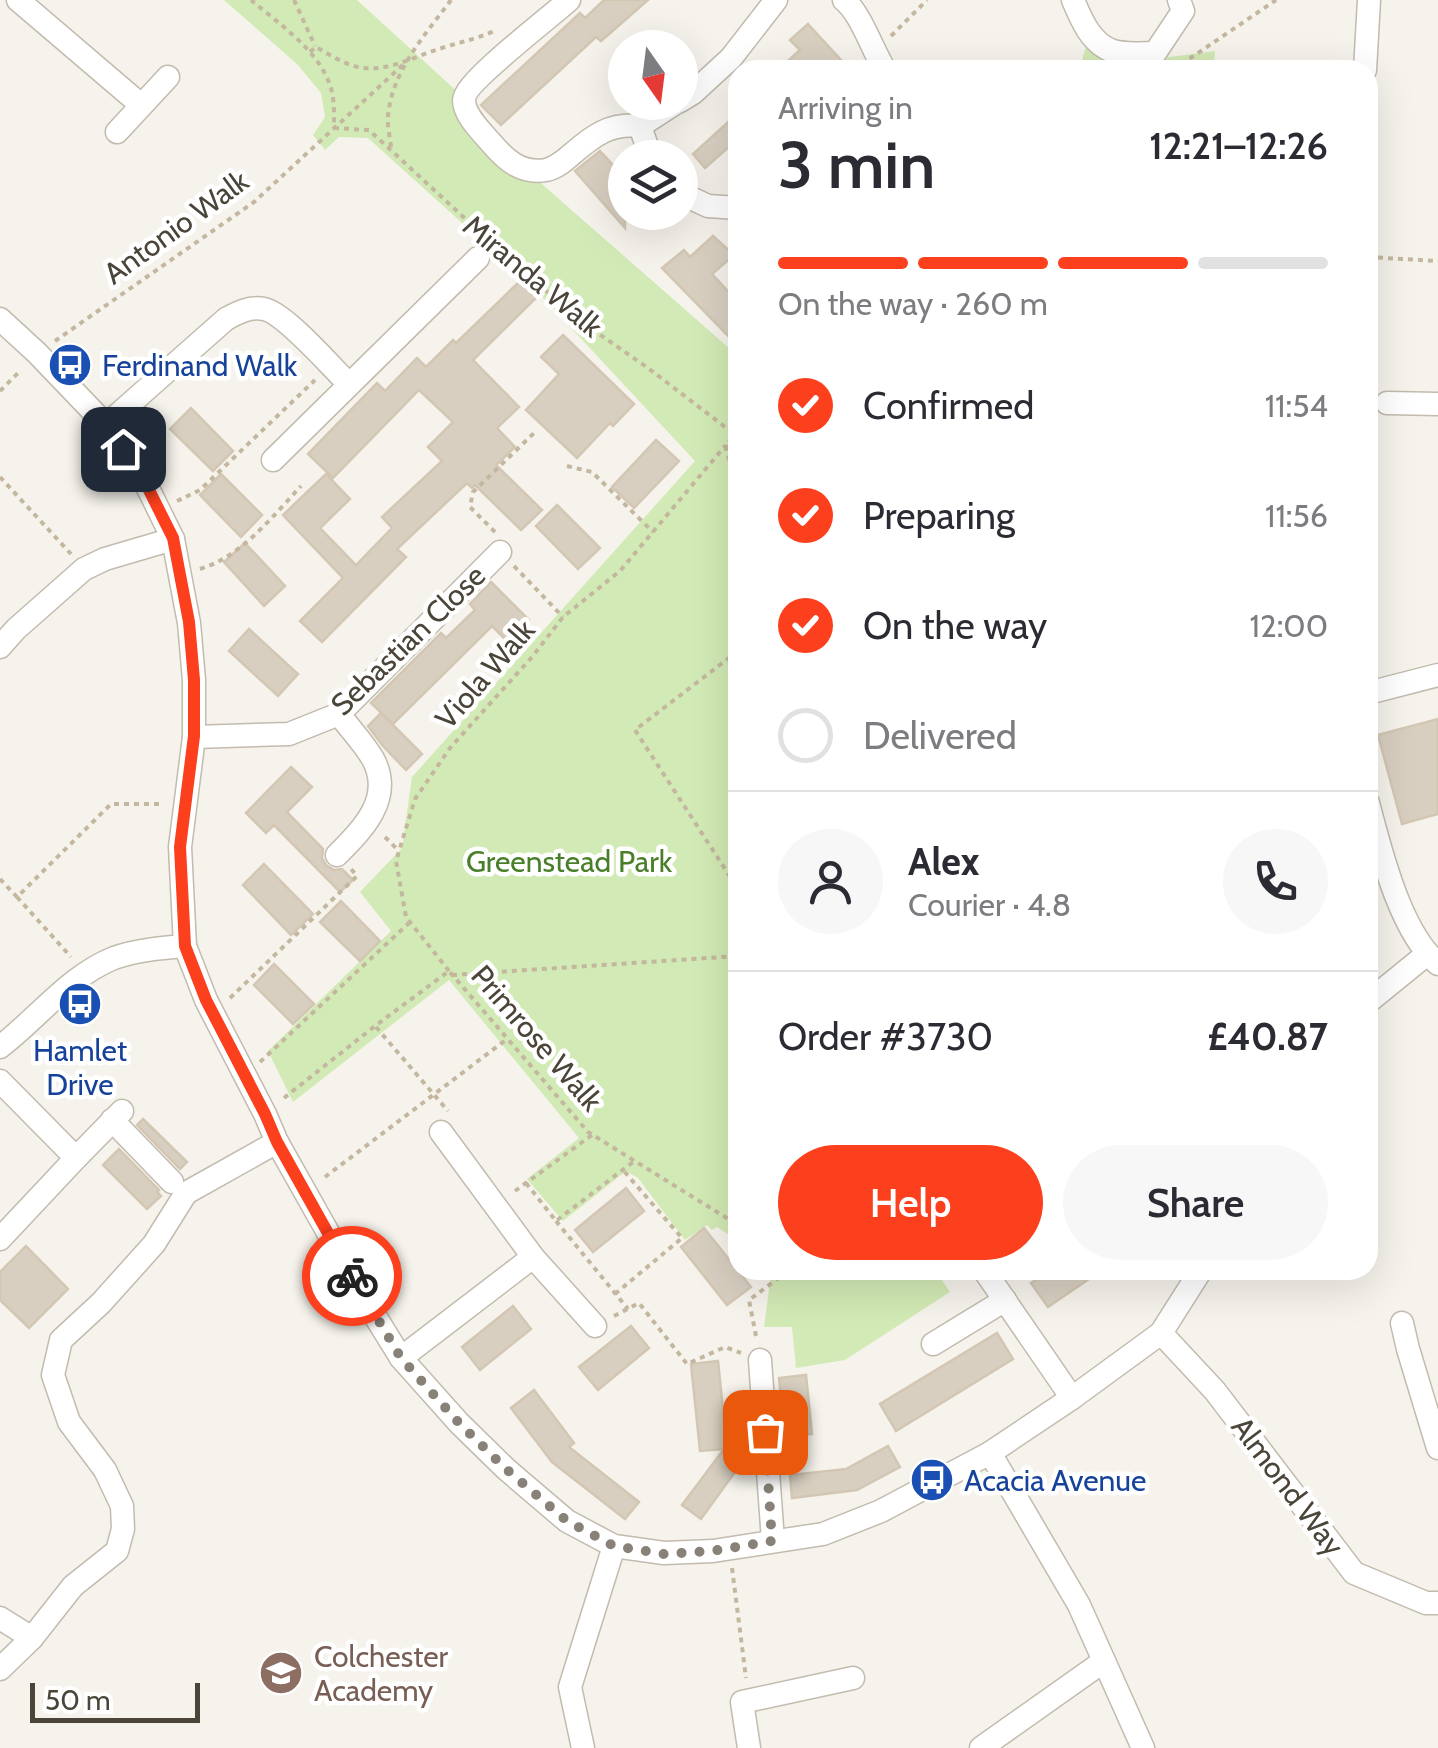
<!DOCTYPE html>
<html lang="en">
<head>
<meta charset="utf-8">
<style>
	:root { --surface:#fff; --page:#f7f7f7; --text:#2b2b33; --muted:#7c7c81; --line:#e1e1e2; --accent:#fc3f1d }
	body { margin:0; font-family:Cabin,sans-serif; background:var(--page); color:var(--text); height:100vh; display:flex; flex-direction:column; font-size:38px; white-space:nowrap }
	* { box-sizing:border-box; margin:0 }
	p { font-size:32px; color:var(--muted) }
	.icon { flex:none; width:55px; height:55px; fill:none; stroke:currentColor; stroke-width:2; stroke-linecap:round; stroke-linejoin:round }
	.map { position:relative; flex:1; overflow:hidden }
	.panel { position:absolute; left:728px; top:60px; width:650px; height:1220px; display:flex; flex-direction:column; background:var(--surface); border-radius:30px; box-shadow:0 10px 40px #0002 }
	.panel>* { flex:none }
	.needle { width:65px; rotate:166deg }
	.tools { position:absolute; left:608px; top:30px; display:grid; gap:20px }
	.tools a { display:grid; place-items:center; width:90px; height:90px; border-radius:50%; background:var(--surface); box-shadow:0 10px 40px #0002; font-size:50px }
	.scale { position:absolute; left:30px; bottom:25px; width:170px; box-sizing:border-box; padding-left:10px; border:5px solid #4b4439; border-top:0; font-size:28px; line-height:35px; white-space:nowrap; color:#4b4439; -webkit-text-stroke:8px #fff; paint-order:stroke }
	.pin { position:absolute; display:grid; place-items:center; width:85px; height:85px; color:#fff; margin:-42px; border-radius:20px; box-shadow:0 5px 15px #0006 }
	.courier { position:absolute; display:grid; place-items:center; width:100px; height:100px; margin:-50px; border:8px solid #fc3f1d; border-radius:50%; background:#fff; color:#222; box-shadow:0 2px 12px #0007 }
	.headline em { font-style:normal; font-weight:600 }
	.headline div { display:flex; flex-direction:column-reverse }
	.headline { display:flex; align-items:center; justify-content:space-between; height:170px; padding:0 50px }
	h1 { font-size:65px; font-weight:600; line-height:75px }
	.bar { display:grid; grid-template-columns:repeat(4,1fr); gap:15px 10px; align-content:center; height:120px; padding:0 50px }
	.bar i { height:12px; border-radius:8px; background:var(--line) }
	.bar .selected { background:var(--accent) }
	.bar p { grid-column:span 4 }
	.line { display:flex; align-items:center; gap:25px; padding:0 50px; border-top:2px solid var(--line) }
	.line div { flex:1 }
	.round { display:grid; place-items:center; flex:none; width:105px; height:105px; border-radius:52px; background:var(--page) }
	ol { padding:0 50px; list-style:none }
	li { display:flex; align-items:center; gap:30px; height:110px }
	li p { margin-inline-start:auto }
	li .icon { padding:10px; border-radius:50%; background:var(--accent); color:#fff; stroke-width:4 }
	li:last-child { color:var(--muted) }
	li i { width:55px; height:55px; border:5px solid var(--line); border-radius:50% }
	.cta { display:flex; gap:20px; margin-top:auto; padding:20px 50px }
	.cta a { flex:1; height:115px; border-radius:60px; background:var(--accent); color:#fff; font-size:40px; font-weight:600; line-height:115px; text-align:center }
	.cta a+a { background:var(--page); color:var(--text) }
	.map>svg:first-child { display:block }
	.green { fill:#d2eab5 }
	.building { fill:#d8cfc1; stroke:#d3c7b4; stroke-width:2.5 }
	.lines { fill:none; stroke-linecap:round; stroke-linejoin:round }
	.minor-casing { stroke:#c2bbae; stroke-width:25 }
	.path { stroke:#c4b79f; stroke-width:4; stroke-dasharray:5 5; stroke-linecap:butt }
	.minor { stroke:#fff; stroke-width:22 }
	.done { stroke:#878178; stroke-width:10; stroke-dasharray:0 18 }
	.route { stroke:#fc3f1d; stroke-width:12 }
	.labels { text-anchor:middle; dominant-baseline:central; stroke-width:9; stroke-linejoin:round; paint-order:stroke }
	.street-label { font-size:30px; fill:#4b4439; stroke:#fff }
	.transit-label { font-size:30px; fill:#164399; stroke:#fff; text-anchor:start }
	.park-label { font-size:30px; fill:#4a7f2a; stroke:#fff }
	.education-label { font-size:30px; fill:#785e54; stroke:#fff; text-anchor:start }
</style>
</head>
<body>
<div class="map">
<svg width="1438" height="1748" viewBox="0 0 1438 1748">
	<rect width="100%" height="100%" fill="#f6f3ec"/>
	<g class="green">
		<path d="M224,0H357L462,96L527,171L737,355V1240L717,1227L712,1230L707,1225L685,1240L638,1178L626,1171L563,1221L527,1179L579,1138L449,980L293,1102L268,1051L391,931L360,892L402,848L412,777L695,461L533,287L368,138L339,137L325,150L313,135L325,117L321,93L298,65Z"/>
		<path d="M1089,35L1162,58L1215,51L1214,70H1075L1082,61Z"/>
		<path d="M768,1270H935L950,1292L845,1360L796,1368L792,1327H764L771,1274Z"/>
	</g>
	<g class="building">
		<path d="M604,0H648L601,41L596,37L501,125L481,105L580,13L585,18Z"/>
		<path d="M808,24L841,60L831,70H778L800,50L790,40Z"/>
		<path d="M738,113V139L705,168L693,154Z"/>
		<path d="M600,151L625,178V228L575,171Z"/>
		<path d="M713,236L734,255L712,274L738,302V346L662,268L684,250L690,257Z"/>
		<path d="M521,280L538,296L473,360L519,407L497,428L515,447L496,465L542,510L521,530L475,485L472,488L467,483L397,549L406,557L322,642L300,621L343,578L283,515L326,474L350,499L320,528L356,565L392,528L382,517L442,461L428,447L453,422L419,390L333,478L308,454L377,383L385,391L417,358L426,367L453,340L456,343Z"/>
		<path d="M563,335L634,404L613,426L610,423L577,458L526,410L559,374L541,357Z"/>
		<path d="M191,408L233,451L213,471L170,429Z"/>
		<path d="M656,440L679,461L634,508L612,487Z"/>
		<path d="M221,474L262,515L241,537L200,495Z"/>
		<path d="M557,505L600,548L578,569L536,526Z"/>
		<path d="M245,543L285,586L264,606L224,562Z"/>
		<path d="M491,582L529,620L507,641L492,626L393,724L371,703L441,633L446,638L475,610L470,604Z"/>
		<path d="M249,629L298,674L278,696L229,651Z"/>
		<path d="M381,713L422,754L406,770L383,746L368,726Z"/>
		<path d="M1438,719V814L1402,824L1378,735Z"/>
		<path d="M291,767L312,787L287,812L323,849L322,858L326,865L334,870L342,869L353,880L340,892L274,825L266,833L246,813Z"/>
		<path d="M264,864L313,914L291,935L243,885Z"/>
		<path d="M341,901L380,941L360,961L320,922Z"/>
		<path d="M274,964L314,1004L293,1024L254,985Z"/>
		<path d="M143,1119L187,1162L180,1169L137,1125Z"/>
		<path d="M119,1149L159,1190L157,1192L161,1196L147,1209L103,1165Z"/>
		<path d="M626,1188L644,1211L593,1252L575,1230Z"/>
		<path d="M704,1228L751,1287L727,1305L681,1247Z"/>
		<path d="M26,1246L68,1289L29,1328L0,1300V1272Z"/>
		<path d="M1050,1270H1102L1048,1307L1031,1283Z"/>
		<path d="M513,1306L531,1329L480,1370L462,1347Z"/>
		<path d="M631,1326L649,1348L598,1390L579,1367Z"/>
		<path d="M997,1333L1013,1359L896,1431L880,1404Z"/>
		<path d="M718,1361L729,1467L735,1472L701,1519L682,1505L724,1449L700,1451L691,1364Z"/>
		<path d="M806,1375L812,1434L785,1437L779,1378Z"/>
		<path d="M534,1390L574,1443L569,1447L639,1502L625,1519L552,1462L511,1408Z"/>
		<path d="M888,1446L900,1467L857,1490L792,1498L790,1475L846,1469Z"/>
	</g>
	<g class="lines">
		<g class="minor-casing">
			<g id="minor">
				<path d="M18,0L141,105"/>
				<path d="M569,0C552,16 464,82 464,100C464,116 483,133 493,145C507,161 522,174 546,170C556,168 564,161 572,154C594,135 610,123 640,126"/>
				<path d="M844,0C862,15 872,50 885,70"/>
				<path d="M1073,0C1081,19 1091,44 1113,51C1125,55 1142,53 1155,53L1183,11L1179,0"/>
				<path d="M1365,70L1369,0"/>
				<path d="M680,101L693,93L731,58L776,0"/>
				<path d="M640,126L677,102"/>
				<path d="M640,126L651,158"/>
				<path d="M117,132L168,77"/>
				<path d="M680,193L708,206L738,208"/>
				<path d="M0,319L37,353L106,425L141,474L173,539L189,623L194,680V737L180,847L185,946L206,1000L265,1114L277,1142L375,1316L401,1358L459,1423L506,1469L567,1521L614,1546L664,1553L713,1551L823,1534L881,1511L990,1453L1072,1398L1161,1333L1201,1270"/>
				<path d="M1387,403L1438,404"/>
				<path d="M106,425L226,319C237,313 250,306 264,309C285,313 331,367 349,384"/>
				<path d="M273,460L478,258"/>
				<path d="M0,647L16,629L84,569L105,559L173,539"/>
				<path d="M1368,693L1438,675"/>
				<path d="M194,737L289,734L339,714L500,552"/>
				<path d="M1368,803C1381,852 1400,931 1438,964"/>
				<path d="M337,855C363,829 394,798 373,759C364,743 350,729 339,714"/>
				<path d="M1368,1002L1427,954"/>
				<path d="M0,1047C38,1018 69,976 114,958C136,950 161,948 185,946"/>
				<path d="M0,1081L76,1158L0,1239"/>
				<path d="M112,1120L172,1182"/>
				<path d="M441,1132L533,1257L595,1326"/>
				<path d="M76,1158L122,1111"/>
				<path d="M984,1270L1072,1398"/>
				<path d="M1402,1323L1408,1349L1438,1448"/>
				<path d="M1161,1333L1215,1391L1354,1573L1426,1603H1438"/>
				<path d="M933,1344L1005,1300"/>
				<path d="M401,1358L533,1257"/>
				<path d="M760,1360L773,1541"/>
				<path d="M990,1453L1079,1605L1143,1748"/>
				<path d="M0,1618L32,1638"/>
				<path d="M0,1669L32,1638L73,1586L117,1551L123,1529L122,1506L105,1470L69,1422L53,1375L61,1340L101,1303L154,1244L186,1193L277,1142"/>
				<path d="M583,1748L570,1687L614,1546"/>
				<path d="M749,1748L742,1702L853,1678"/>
				<path d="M981,1748L1104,1661"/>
			</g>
		</g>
		<g class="path">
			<path d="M251,0C278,23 314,47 328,80C335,95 334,112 334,128"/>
			<path d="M294,0L315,46"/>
			<path d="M891,36L927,0"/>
			<path d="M310,52L316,47C327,53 339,61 351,65C382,76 412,57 442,48C460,42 477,39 494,31"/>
			<path d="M1173,70L1276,0"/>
			<path d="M334,128L369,130L483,235"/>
			<path d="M391,147C390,137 387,126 388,116C392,71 425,35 451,0"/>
			<path d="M501,251L579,320L648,368L733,433"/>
			<path d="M1368,257L1438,261"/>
			<path d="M55,341L254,202L406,62"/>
			<path d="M0,391L21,370"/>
			<path d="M738,430L725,446L738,451"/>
			<path d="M725,446L738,487"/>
			<path d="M567,466L592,472L653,532"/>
			<path d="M0,477L71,554"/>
			<path d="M177,501L200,490L315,380"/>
			<path d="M495,532L470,507L473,492L534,433"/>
			<path d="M514,566L563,617"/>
			<path d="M200,569C241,557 273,516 301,486"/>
			<path d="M738,651L635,730L738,889"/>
			<path d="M385,837L399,851"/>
			<path d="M0,879L17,897L111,804H161"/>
			<path d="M17,897L71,957"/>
			<path d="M449,971L406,917L396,861L415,799L450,748L532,657L563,617L620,571L725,446"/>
			<path d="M452,975L738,956"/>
			<path d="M230,998L357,876L351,869"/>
			<path d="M376,1027L448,1111"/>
			<path d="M260,1062L410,922"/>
			<path d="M284,1098L375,1026L449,971L588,1132L738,1225"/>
			<path d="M325,1177L507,1039"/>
			<path d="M526,1183L556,1221L633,1162"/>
			<path d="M515,1191L592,1135"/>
			<path d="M556,1221L628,1309"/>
			<path d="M615,1294L682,1238L623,1170"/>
			<path d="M614,1316L639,1303L687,1364L725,1347L741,1353"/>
			<path d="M756,1336L749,1300L784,1274L782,1270"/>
			<path d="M732,1568L746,1678"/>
		</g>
		<use href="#minor" class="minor"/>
	</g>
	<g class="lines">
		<path class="done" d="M352,1276L401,1358L459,1423L506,1469L567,1521L614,1546L664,1554L712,1551L772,1541L765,1432"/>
		<path class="route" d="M123,449L141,474L173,538L189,622L194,680V736L180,847L185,946L206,1000L265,1114L277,1142L352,1276"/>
	</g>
	<defs>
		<g id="bus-disc" transform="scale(2.25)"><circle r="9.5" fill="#1a4fb4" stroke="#fff"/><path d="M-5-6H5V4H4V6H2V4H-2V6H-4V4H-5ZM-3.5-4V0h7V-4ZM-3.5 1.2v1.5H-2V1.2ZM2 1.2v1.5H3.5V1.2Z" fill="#fff"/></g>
		<g id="school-disc" transform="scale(2.25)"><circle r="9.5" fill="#8d6e63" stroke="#fff"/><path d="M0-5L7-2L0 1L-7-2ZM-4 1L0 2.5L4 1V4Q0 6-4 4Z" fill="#fff"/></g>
	</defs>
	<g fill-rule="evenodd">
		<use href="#bus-disc" x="70" y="365"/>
		<use href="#bus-disc" x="80" y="1004"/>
		<use href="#bus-disc" x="932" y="1480"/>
		<use href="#school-disc" x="281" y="1673"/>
	</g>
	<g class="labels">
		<g class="street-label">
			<text transform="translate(176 227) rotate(-36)">Antonio Walk</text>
			<text transform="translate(533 276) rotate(40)">Miranda Walk</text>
			<text transform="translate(408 640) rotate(-44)">Sebastian Close</text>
			<text transform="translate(485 674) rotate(-49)">Viola Walk</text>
			<text transform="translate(537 1038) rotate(49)">Primrose Walk</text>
			<text transform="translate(1288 1486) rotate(53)">Almond Way</text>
		</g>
		<g class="transit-label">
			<text x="102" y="365">Ferdinand Walk</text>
			<text x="80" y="1050" text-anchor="middle">Hamlet<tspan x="80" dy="34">Drive</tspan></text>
			<text x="964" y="1480">Acacia Avenue</text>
		</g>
		<g class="park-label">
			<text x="569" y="861">Greenstead Park</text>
		</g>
		<g class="education-label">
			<text x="314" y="1656">Colchester<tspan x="314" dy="34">Academy</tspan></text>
		</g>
	</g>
</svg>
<div class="tools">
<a><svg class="needle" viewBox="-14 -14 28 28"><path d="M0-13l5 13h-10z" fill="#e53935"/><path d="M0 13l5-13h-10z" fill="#7c7c81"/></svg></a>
<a><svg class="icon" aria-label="layers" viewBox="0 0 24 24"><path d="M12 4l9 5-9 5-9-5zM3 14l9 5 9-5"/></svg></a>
</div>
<div class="scale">50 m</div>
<div class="pin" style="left:765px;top:1432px;background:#ea580c"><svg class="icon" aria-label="bag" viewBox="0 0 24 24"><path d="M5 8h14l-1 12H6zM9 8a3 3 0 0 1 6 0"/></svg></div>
<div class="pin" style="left:123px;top:449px;background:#1f2937"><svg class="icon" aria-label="home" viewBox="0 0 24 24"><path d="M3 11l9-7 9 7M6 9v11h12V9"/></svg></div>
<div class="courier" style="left:352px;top:1276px"><svg class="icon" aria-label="bike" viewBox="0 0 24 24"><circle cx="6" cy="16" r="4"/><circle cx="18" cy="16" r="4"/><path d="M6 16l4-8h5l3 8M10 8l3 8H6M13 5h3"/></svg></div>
<section class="panel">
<div class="headline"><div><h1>3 min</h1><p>Arriving in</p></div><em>12:21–12:26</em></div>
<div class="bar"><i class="selected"></i><i class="selected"></i><i class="selected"></i><i></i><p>On the way · 260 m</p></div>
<ol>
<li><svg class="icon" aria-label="check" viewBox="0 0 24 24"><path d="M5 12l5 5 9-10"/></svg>Confirmed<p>11:54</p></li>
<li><svg class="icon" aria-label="check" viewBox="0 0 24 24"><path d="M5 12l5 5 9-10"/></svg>Preparing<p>11:56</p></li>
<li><svg class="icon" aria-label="check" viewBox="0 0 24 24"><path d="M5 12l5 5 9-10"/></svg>On the way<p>12:00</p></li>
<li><i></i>Delivered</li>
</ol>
<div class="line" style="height:180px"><a class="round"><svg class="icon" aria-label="person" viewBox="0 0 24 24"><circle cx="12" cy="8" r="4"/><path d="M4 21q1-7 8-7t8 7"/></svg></a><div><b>Alex</b><p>Courier · 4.8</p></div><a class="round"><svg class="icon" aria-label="phone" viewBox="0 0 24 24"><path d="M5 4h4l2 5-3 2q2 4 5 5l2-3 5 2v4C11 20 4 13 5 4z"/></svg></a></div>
<div class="line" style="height:130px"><div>Order #3730</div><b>£40.87</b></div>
<div class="cta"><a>Help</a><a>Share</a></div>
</section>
</div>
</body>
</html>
